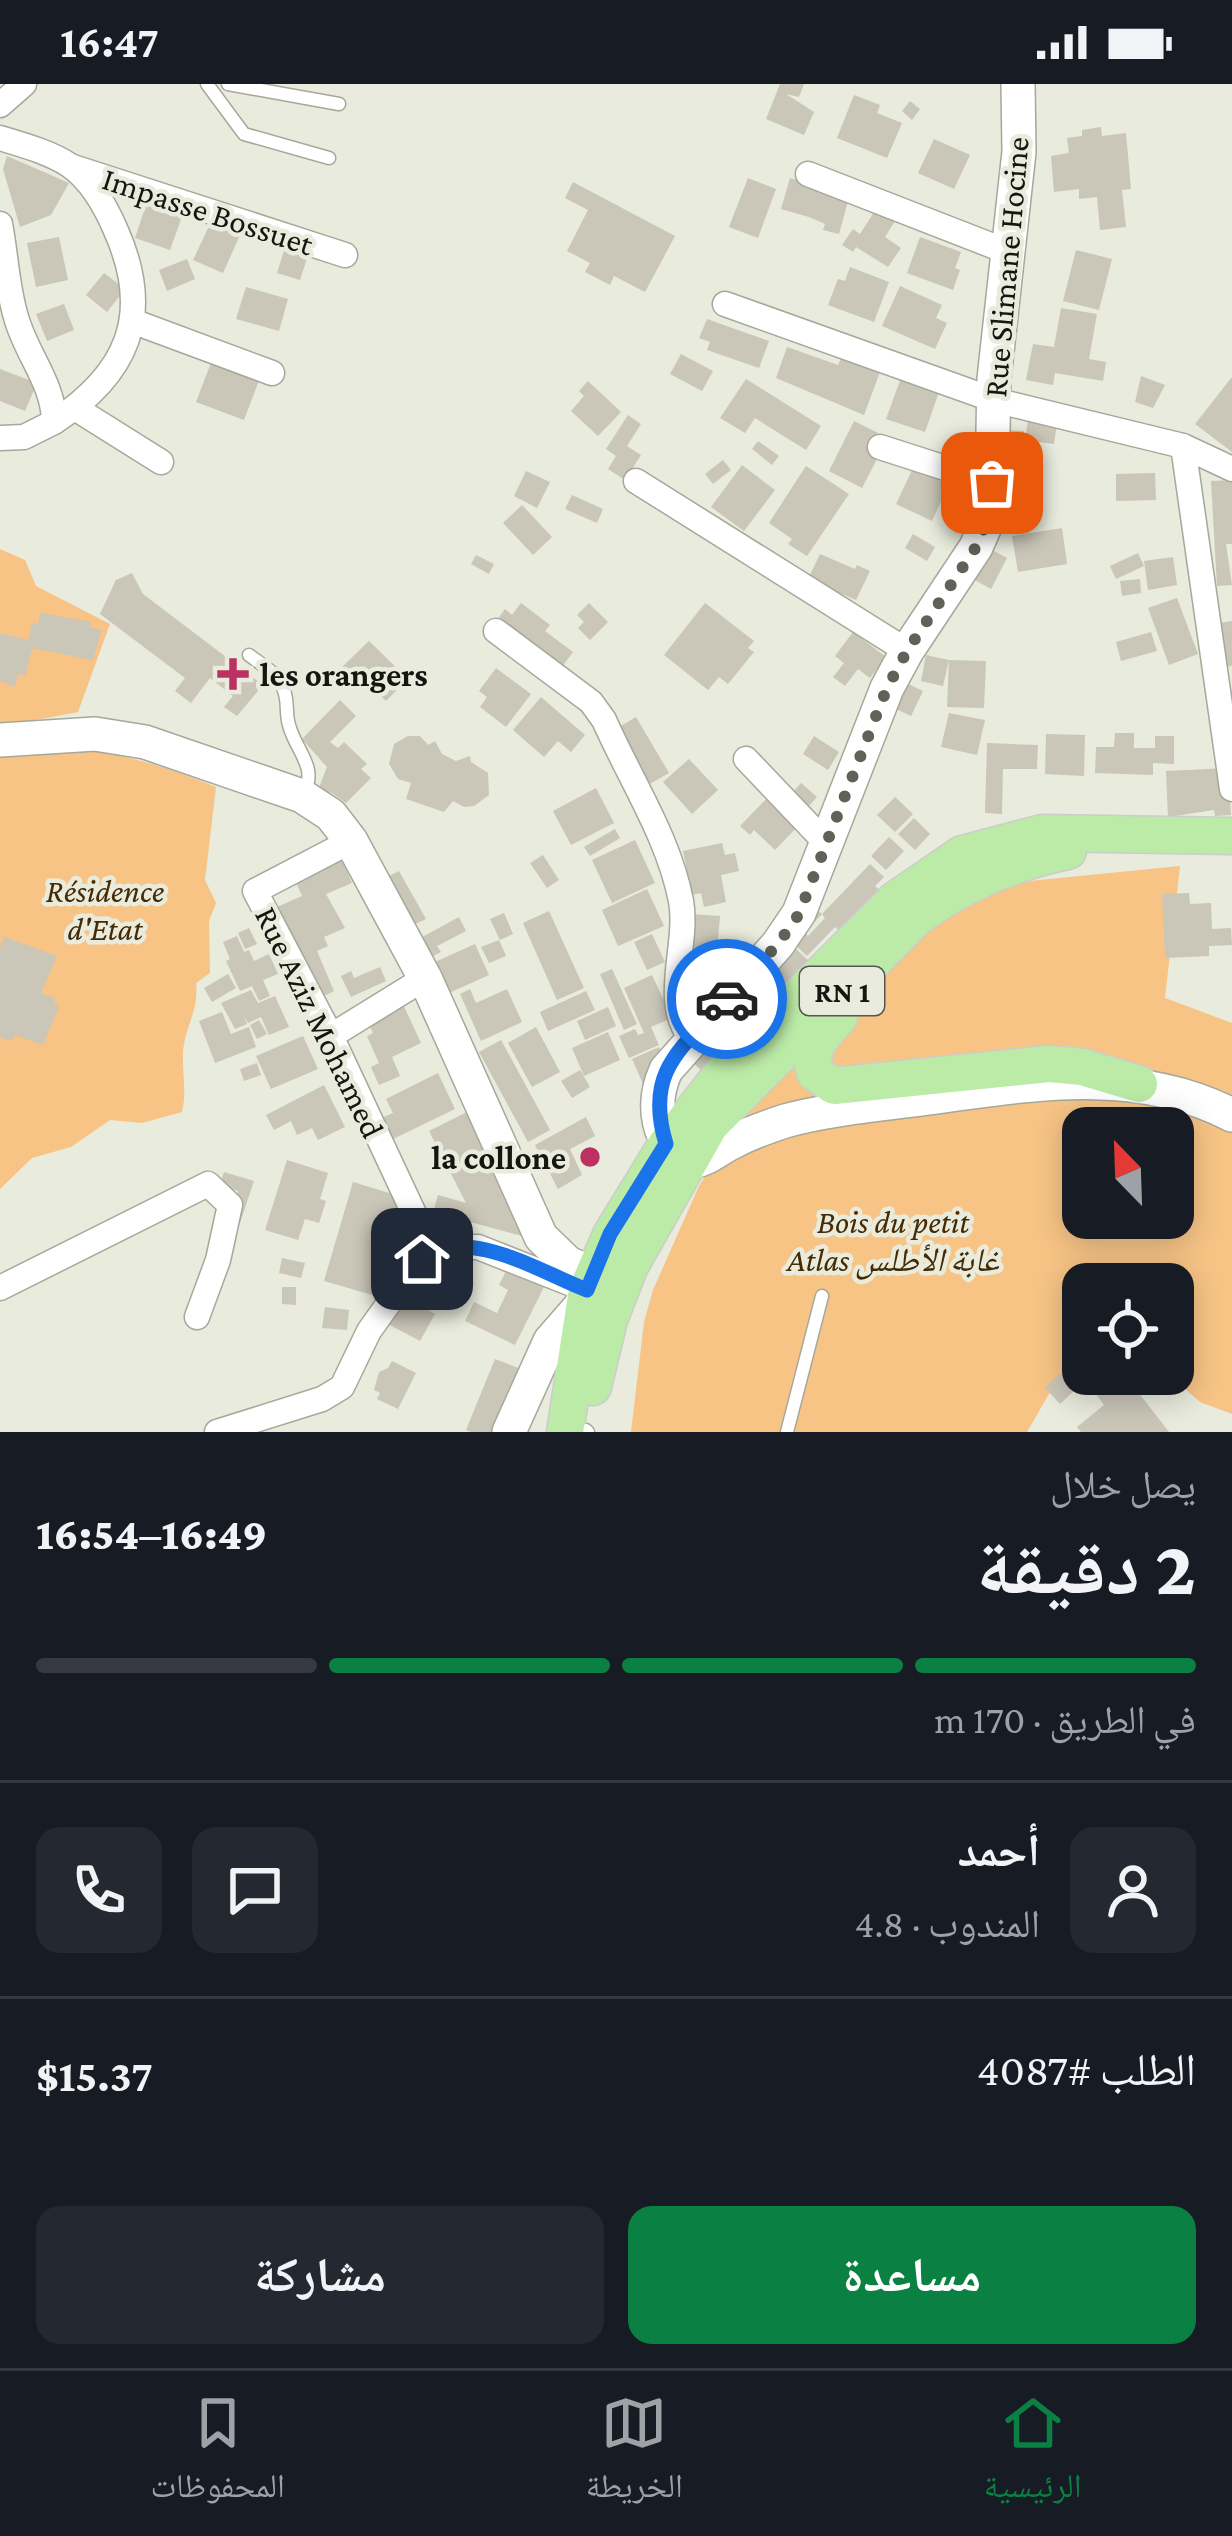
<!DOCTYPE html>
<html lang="ar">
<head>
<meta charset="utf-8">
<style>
	:root { --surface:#171b24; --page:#242831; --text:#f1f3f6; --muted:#9ea1a6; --line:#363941; --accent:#0b8043 }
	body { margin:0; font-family:"Crimson Pro","Noto Naskh Arabic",serif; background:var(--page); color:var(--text); direction:rtl; height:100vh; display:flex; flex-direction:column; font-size:45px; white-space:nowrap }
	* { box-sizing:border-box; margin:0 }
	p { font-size:39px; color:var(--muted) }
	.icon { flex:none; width:66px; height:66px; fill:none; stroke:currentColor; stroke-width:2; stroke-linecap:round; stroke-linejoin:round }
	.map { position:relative; height:1348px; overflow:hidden; direction:ltr }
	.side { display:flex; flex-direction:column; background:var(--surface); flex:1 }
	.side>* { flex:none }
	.needle { width:78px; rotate:337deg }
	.fabs { position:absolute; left:1062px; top:1023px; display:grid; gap:24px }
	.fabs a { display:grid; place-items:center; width:132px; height:132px; border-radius:24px; background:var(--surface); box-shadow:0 6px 30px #0003; font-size:60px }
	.pin { position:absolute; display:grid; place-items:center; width:102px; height:102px; color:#fff; margin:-51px; border-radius:24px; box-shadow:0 6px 18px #0006 }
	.courier { position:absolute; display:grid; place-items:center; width:120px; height:120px; margin:-60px; border:9px solid #1a73e8; border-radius:50%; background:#fff; color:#222; box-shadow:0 3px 15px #0007 }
	.head em { font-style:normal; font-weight:800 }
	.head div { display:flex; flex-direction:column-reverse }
	.head { display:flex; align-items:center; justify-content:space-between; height:204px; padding:0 36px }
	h1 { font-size:78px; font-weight:800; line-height:90px }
	.bar { display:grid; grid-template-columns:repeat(4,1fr); gap:18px 12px; align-content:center; height:144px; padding:0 36px }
	.bar i { height:15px; border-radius:9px; background:var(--line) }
	.bar .selected { background:var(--accent) }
	.bar p { grid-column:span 4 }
	.line { display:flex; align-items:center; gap:30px; padding:0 36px; border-top:3px solid var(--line) }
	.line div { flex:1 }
	.round { display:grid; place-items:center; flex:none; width:126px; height:126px; border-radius:24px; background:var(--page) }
	.action { display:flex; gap:24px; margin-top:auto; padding:24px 36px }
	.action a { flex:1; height:138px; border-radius:24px; background:var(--accent); color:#fff; font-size:48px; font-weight:800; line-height:138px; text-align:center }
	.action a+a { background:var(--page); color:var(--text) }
	.status { display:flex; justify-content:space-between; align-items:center; height:84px; padding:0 60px; background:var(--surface); direction:ltr }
	.status svg { height:33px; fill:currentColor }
	.dock { display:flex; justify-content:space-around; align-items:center; height:168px; border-top:3px solid var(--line); background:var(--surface); font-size:33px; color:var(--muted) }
	.dock a { display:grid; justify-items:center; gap:6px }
	.dock .selected { color:var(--accent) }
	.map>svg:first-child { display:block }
	.green { fill:#f7c486; fill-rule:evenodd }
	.building { fill:#cac6b8 }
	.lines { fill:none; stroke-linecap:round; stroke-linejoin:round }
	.lane-casing { stroke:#a5a89a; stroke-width:15 }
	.street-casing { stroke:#a5a89a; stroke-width:27 }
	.secondary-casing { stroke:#a5a89a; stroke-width:36 }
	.primary-casing { stroke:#cccccb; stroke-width:39 }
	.lane { stroke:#fff; stroke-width:12 }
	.street { stroke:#fff; stroke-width:24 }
	.secondary { stroke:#fff; stroke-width:33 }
	.primary { stroke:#bceba7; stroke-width:36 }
	.done { stroke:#606158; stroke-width:12; stroke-dasharray:0 21.6 }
	.route { stroke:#1a73e8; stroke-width:15 }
	.poi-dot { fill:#bd3062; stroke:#e9ebdd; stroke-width:4.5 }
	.labels { text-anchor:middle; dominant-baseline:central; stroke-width:9; stroke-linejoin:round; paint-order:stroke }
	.shield { fill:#e9ebdd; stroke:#55564e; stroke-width:3 }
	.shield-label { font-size:30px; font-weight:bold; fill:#161611 }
	.street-label { font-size:33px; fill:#161611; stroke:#e9ebdd }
	.poi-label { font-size:33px; font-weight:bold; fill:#161611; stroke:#e9ebdd; text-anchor:start }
	.park-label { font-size:33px; font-style:italic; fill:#452a04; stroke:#e9ebdd }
</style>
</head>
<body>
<div class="status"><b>16:47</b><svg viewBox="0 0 49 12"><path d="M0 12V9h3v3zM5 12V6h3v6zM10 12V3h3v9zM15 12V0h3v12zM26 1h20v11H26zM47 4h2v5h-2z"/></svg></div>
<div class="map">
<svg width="1232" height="1348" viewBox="0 0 1232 1348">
	<rect width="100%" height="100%" fill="#e9ebdd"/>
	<g class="green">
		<path d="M0,465L25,476L36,502L110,540L78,628L0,643Z"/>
		<path d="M49,663C114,667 156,678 216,703L205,796L216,819L209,837L210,889L196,899C199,928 186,939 183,967C182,988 187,1008 182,1028L142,1039L110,1036L71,1063L32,1074L0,1105V669Z"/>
		<path d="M1180,782L1165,914L1232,939V1330L1200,1318L1168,1290H1173V1200H1083V1280L1053,1303L1027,1348H631L644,1238L653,1206L699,1102L750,1021L960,814L1030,797ZM1083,1044H1173V1134H1083Z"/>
	</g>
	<g class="building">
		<path d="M780,0H804L799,13L786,10L814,28L804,51L766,35Z"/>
		<path d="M854,11L880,21L877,29L902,39L887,74L837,54Z"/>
		<path d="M910,17L920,25L912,36L902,27Z"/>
		<path d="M1101,43L1102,52L1126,49L1131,105L1122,106L1126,143L1100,146L1097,113L1079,115V105L1054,108L1051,72L1069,69L1067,54L1082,52V46Z"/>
		<path d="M934,55L970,71L954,105L918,89Z"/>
		<path d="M7,72L69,99L51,131L20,143L3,85Z"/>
		<path d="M748,94L776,105L758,154L729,143Z"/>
		<path d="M790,94L850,110L839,150L823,146L825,140L809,133L781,125Z"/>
		<path d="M573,98L675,152L645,208L614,192L610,201L585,188L590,179L567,167L588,126L565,114Z"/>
		<path d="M147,118L183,130L170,166L135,154Z"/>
		<path d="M876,125L895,137L885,153L901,164L888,183L856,163L853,168L842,161L853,145L860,150Z"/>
		<path d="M211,138L240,151L223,189L193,176Z"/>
		<path d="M59,153L68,196L36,203L27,159Z"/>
		<path d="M920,153L961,168L955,184L960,186L953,206L907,189Z"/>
		<path d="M288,154L311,162L300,196L277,189Z"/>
		<path d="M1076,166L1112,175L1099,226L1063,217Z"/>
		<path d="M187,175L195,195L167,207L159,186Z"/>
		<path d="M850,183L889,198L874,238L828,221L838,195L845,197Z"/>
		<path d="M104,189L125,205L107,228L86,211Z"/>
		<path d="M900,202L942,221L936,234L947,239L935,265L882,242Z"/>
		<path d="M246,203L288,215L279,247L236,235Z"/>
		<path d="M64,220L74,246L47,257L36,230Z"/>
		<path d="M1061,224L1097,230L1089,275L1106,278L1103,297L1055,289L1053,301L1026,296L1033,260L1054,263Z"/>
		<path d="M707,235L769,257L759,284L707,266L710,258L699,254Z"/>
		<path d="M787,263L838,281L841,274L880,288L864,331L776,294Z"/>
		<path d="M681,270L713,287L702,307L670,290Z"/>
		<path d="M212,276L260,294L244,336L196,318Z"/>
		<path d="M0,285L37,299L25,327L0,317Z"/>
		<path d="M1141,292L1165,301L1153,324L1135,318Z"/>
		<path d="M1232,293V368L1195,340Z"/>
		<path d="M901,294L939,308L925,348L886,335Z"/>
		<path d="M746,295L821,342L806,366L755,334L745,349L720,334Z"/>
		<path d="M588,297L621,328L598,352L571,327L584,312L579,307Z"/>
		<path d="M628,331L641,340L627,362L641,371L625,396L608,385L616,372L606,365Z"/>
		<path d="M1028,336L1057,339L1054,360L1025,356Z"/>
		<path d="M854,337L878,349L868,368L878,373L862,404L829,387Z"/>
		<path d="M996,346L1024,347L1023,377L995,376Z"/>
		<path d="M758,357L779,372L772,381L752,365Z"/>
		<path d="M1029,372L1041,376L1036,391L1024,386Z"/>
		<path d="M723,376L731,386L713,400L705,390Z"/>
		<path d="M742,381L775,406L744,447L711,423Z"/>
		<path d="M806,382L849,410L807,472L788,460L792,455L769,439Z"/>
		<path d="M914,382L950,398L932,437L896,420Z"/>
		<path d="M526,387L550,398L537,424L514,412Z"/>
		<path d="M1155,389L1156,416L1116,417V390Z"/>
		<path d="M1232,396V460H1226L1232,501L1217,502L1211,397Z"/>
		<path d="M572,411L603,425L597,439L565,425Z"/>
		<path d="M522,421L552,453L533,471L503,439Z"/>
		<path d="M1062,444L1067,480L1018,488L1012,452Z"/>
		<path d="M913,450L935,463L927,477L905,464Z"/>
		<path d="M983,461L1007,474L991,505L966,491Z"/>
		<path d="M1138,469L1144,482L1116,495L1110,482Z"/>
		<path d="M820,470L855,485L857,481L870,487L856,516L808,495Z"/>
		<path d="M476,471L494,480L489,490L471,480Z"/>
		<path d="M1173,473L1177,501L1148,506L1144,477Z"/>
		<path d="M132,489L143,510L263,601L237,632L224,623L233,612L210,594L191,619L175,607L185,594L100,530L116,496Z"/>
		<path d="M1140,495L1141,509L1122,512L1120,497Z"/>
		<path d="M1177,514L1198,570L1169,581L1148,524Z"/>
		<path d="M521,519L550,541L545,547L573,568L556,591L492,543L505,525L512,531Z"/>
		<path d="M589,519L608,538L590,556L578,544L584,538L577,531Z"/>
		<path d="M705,519L754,557L748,564L754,568L728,600L719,593L708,606L664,571Z"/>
		<path d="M40,529L92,538L90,543L102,546L93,576L32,564L25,592L18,590L15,603L0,597V549L28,556L32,539L38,540Z"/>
		<path d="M1232,537V582L1227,583L1219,539Z"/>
		<path d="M853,548L886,573L870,594L858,585L845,602L833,593L844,579L835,572Z"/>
		<path d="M1151,548L1157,567L1121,577L1116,558Z"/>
		<path d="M369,557L408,595L386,617L368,600L364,605L342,583Z"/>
		<path d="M926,571L949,576L943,602L921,597Z"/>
		<path d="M949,576L986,577L984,624L947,623Z"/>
		<path d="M496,584L531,610L506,643L480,623L487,613L479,607Z"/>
		<path d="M902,597L923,607L911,632L890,622Z"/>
		<path d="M541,613L585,651L571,668L558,657L544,673L513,646Z"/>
		<path d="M340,616L356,632L330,658L338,664L344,658L367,680L361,685L371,694L346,719L332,709L318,706L327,683L302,655Z"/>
		<path d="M949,629L985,636L977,671L941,663Z"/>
		<path d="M636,633L669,689L639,706L607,650Z"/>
		<path d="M1115,649H1134V664H1155V652H1174V680L1153,679V691L1095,689L1096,663H1114Z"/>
		<path d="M1046,650L1085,651L1084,692L1045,690Z"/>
		<path d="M408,652H420L428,661L435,657L442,670L456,677L470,672L471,678L488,689L489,711L474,722L464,723L453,717L444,728L406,715L411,699L398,695L389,680L394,660Z"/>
		<path d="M814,652L839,668L828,686L803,670Z"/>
		<path d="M987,659L1038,661L1037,685H1003L1002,730L985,729Z"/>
		<path d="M689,675L718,706L692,730L663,698Z"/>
		<path d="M1228,684L1231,731L1215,732L1214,726L1168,733L1166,687Z"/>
		<path d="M801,699L817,713L808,723L792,709Z"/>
		<path d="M596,704L614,739L571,761L553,727Z"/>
		<path d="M770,711L800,740L775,766L754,746L750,751L740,742Z"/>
		<path d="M895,713L913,730L895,748L877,731Z"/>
		<path d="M914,734L930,750L915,766L898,750Z"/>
		<path d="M615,745L620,754L590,772L584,763Z"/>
		<path d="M889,753L904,767L886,786L871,772Z"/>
		<path d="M635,756L655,799L612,819L592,776Z"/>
		<path d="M722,759L725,771L735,769L739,787L721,791L726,818L704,823L701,809L692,811L683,767Z"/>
		<path d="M339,770L352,799L326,810L345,844L324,853L328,862L317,867L334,907L324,912L331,928L277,823L302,812L293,791Z"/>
		<path d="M543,771L559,796L547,804L530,779Z"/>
		<path d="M870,780L884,793L875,802L884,810L844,851L835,843L807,872L787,853L815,824L822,830L805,848L808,852L825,834L822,830Z"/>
		<path d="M399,787L426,835L411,842L380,796Z"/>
		<path d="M647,805L664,842L618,862L602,826Z"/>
		<path d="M1189,809L1190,820L1211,819L1212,845L1231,844L1232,861L1209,862V872L1165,874L1162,810Z"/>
		<path d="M549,827L584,904L557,916L523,839Z"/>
		<path d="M504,829L513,850L500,856L490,835Z"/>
		<path d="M691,830L720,832L717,869L689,867Z"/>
		<path d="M459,833L466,847L437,862L441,868L423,877L413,858Z"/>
		<path d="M249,844L257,860L245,865L238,849Z"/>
		<path d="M652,850L665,878L647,886L634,858Z"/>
		<path d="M237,852L244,868L249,866L254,877L269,870L278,890L263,896L270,912L259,917L252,902L240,907L226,877L230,875L223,858Z"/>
		<path d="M4,853L57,872L41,909L55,914L54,920L59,922L43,961L15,951L12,957L0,953V864Z"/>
		<path d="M499,856L506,872L489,879L481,863Z"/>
		<path d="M475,860L489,891L449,909L435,878Z"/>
		<path d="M793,862L813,881L751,946L731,926Z"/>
		<path d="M380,883L386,897L351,913L341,892L351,887L354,894Z"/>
		<path d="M612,885L637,940L624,946L600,890Z"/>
		<path d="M228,890L236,904L212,918L204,904Z"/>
		<path d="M652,891L672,934L651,943L659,961L629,974L619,952L635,945L638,951L644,949L624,904Z"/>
		<path d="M470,905L476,919L507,905L522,938L481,957L460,910Z"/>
		<path d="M251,906L258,919L275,912L289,943L269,951L261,933L248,939L244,932L247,940L235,945L221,919Z"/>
		<path d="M586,907L595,926L548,947L540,928Z"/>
		<path d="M401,916L421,959L392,973L400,992L379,1001L371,983L379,979L367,952L373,949L365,933Z"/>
		<path d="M608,923L616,942L585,956L577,937Z"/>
		<path d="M222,928L231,950L249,943L256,963L215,979L199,937Z"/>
		<path d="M730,931L744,945L704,989L688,974Z"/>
		<path d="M259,936L267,950L257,955L250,941Z"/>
		<path d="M536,943L560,988L532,1003L508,959Z"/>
		<path d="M608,948L620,976L584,992L572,964Z"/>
		<path d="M303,952L318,985L271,1005L256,972Z"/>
		<path d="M501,956L550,1046L528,1058L479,968Z"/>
		<path d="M659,963L664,975L643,1000L632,975Z"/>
		<path d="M257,979L261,991L244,997L240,985Z"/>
		<path d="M580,986L590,1003L572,1014L561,997Z"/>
		<path d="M438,989L455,1025L387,1058L376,1036L393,1029L386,1015Z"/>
		<path d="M324,1001L345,1043L318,1056L312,1044L297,1051L291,1037L274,1046L266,1031Z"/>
		<path d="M469,1027L529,1154L433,1128L438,1111L466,1119L429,1047Z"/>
		<path d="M586,1033L595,1052L570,1065L582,1091L558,1105L535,1061Z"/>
		<path d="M287,1076L328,1089L320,1115L326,1117L319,1139L305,1135L298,1156L265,1146Z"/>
		<path d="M224,1088L254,1097L240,1139L228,1135L238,1107L220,1101Z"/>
		<path d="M353,1098L406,1114L376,1212L324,1197Z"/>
		<path d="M282,1174L305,1179L301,1194L279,1189Z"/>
		<path d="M507,1185L544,1203L515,1261L465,1237L474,1218L497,1229L508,1206L499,1201Z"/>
		<path d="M282,1203H296V1221L282,1220Z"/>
		<path d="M403,1212L435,1230L420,1257L388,1240Z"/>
		<path d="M325,1223L349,1226L347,1246L322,1244Z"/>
		<path d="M495,1275L524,1286L499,1348H471L466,1346Z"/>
		<path d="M392,1277L416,1289L398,1325L377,1315L380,1309L374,1306L379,1288L388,1284Z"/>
		<path d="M1060,1289L1075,1306L1060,1320L1045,1304Z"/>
		<path d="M1124,1290L1169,1348H1081L1077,1343L1104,1321L1096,1310Z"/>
	</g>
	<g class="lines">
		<g class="lane-casing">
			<g id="lane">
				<path d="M207,0L244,50L329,74"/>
				<path d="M228,0L339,20"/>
				<path d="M249,571C262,581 276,588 283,604C289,616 285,628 289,641C296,668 319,683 303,711"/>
				<path d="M586,1346L588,1348"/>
				<path d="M787,1348L822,1212"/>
			</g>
		</g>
		<g class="street-casing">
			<g id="street">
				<path d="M0,21L24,0"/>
				<path d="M0,54C23,61 49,68 69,81C91,96 107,125 117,149C153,232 127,290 54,338"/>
				<path d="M73,83L345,171"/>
				<path d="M808,90L1011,169"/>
				<path d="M0,140C6,171 7,204 16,233C26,270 54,300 54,338L24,353L0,354"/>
				<path d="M725,220L994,316L1183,362L1232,385"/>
				<path d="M132,237L272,289"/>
				<path d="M75,324L161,378"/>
				<path d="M1183,362L1232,705"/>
				<path d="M880,363L992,399"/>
				<path d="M636,397L907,567"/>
				<path d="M496,547L591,618L604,636C630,695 669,754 681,817C689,861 661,917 691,954"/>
				<path d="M746,675L828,761"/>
				<path d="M351,757L255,807L331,952L432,1168"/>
				<path d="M331,952L425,894"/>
				<path d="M0,1204L208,1100L230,1121L218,1176L197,1233"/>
				<path d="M217,1348L322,1315L342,1303L369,1247L414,1184L443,1163H478L587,1206"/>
			</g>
		</g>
		<g class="secondary-casing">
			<g id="secondary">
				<path d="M1018,0L1019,68L994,295L992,399L986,440L976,463L907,567L887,604L799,829L778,860L666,986C651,1019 655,1062 692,1078C709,1075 718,1065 733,1058C749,1049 767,1043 785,1037C829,1025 877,1021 922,1015C1027,1001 1134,980 1232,1031"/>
				<path d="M0,656L95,650L145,658L302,712L331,731L351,757L425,894L541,1153L568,1179L617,1200"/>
				<path d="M509,1348L550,1257L584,1218"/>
			</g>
		</g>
		<g class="primary-casing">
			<g id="primary">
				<path d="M839,933C824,950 807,965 815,989L834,1002L1049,980L1082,983L1139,1000"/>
				<path d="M593,1303L609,1236L630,1182L710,1041L915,835C961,800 1011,779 1068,767"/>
				<path d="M565,1348L587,1206L611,1151L666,1061L724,987L895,816L962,770L1042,749L1232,752"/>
			</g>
		</g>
		<use href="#lane" class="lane"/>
		<use href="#street" class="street"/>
		<use href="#secondary" class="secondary"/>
		<use href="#primary" class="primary"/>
	</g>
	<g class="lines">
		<path class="done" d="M727,915L778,860L799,830L887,604L907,567L976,463L986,440L992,399"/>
		<path class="route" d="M422,1175C468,1141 540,1188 587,1206L610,1150L666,1060C644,987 681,965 727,915"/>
	</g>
	<g class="poi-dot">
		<path d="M227 572h12v12h12v12h-12v12h-12v-12h-12v-12h12z"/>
		<circle cx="590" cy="1073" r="12"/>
	</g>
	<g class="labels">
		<rect class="shield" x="800" y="883" width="84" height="48" rx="9"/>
		<g class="shield-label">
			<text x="842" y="907">RN 1</text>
		</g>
		<g class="street-label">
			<text transform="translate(208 127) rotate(18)">Impasse Bossuet</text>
			<text transform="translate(1006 183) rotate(-85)">Rue Slimane Hocine</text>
			<text transform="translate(320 938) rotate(64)">Rue Aziz Mohamed</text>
		</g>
		<g class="poi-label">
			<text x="260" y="590">les orangers</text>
			<text x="566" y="1073" text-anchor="end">la collone</text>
		</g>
		<g class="park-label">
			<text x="105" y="806">Résidence<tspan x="105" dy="38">d'Etat</tspan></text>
			<text x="893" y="1137">Bois du petit<tspan x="893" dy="38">Atlas غابة الأطلس</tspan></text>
		</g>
	</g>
</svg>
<div class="fabs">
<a><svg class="needle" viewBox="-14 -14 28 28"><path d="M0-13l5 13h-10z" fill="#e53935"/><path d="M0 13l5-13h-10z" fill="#9ea1a6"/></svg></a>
<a><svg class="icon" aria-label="locate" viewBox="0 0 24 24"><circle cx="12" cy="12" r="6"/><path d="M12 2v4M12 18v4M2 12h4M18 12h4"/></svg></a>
</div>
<div class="pin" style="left:992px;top:399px;background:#ea580c"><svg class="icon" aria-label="bag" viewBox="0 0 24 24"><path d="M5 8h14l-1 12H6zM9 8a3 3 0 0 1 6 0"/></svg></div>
<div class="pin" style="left:422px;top:1175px;background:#1f2937"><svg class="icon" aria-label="home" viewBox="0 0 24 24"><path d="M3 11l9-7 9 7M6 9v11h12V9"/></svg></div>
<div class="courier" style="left:727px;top:915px"><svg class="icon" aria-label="car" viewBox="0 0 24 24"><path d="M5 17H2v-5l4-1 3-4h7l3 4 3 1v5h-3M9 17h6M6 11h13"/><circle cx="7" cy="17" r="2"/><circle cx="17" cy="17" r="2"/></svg></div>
</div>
<section class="side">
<div class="head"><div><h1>2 دقيقة</h1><p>يصل خلال</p></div><em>16:49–16:54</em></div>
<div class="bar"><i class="selected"></i><i class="selected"></i><i class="selected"></i><i></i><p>في الطريق · 170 m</p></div>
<div class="line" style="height:216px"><a class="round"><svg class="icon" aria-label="person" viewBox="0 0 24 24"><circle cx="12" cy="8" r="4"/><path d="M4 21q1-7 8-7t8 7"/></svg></a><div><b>أحمد</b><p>المندوب · 4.8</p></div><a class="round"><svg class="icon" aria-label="chat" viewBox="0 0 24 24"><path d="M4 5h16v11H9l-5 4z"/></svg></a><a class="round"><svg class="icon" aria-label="phone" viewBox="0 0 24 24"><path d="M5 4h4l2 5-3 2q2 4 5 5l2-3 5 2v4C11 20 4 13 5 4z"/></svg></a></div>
<div class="line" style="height:156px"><div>الطلب #4087</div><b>$15.37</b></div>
<div class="action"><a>مساعدة</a><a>مشاركة</a></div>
</section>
<nav class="dock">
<a class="selected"><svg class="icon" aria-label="home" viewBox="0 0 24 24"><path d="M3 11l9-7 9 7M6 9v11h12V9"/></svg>الرئيسية</a>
<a><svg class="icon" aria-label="map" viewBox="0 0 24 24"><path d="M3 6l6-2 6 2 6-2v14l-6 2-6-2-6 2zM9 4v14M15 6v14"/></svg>الخريطة</a>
<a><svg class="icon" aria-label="saved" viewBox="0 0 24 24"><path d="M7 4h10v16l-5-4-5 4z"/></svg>المحفوظات</a>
</nav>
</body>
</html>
